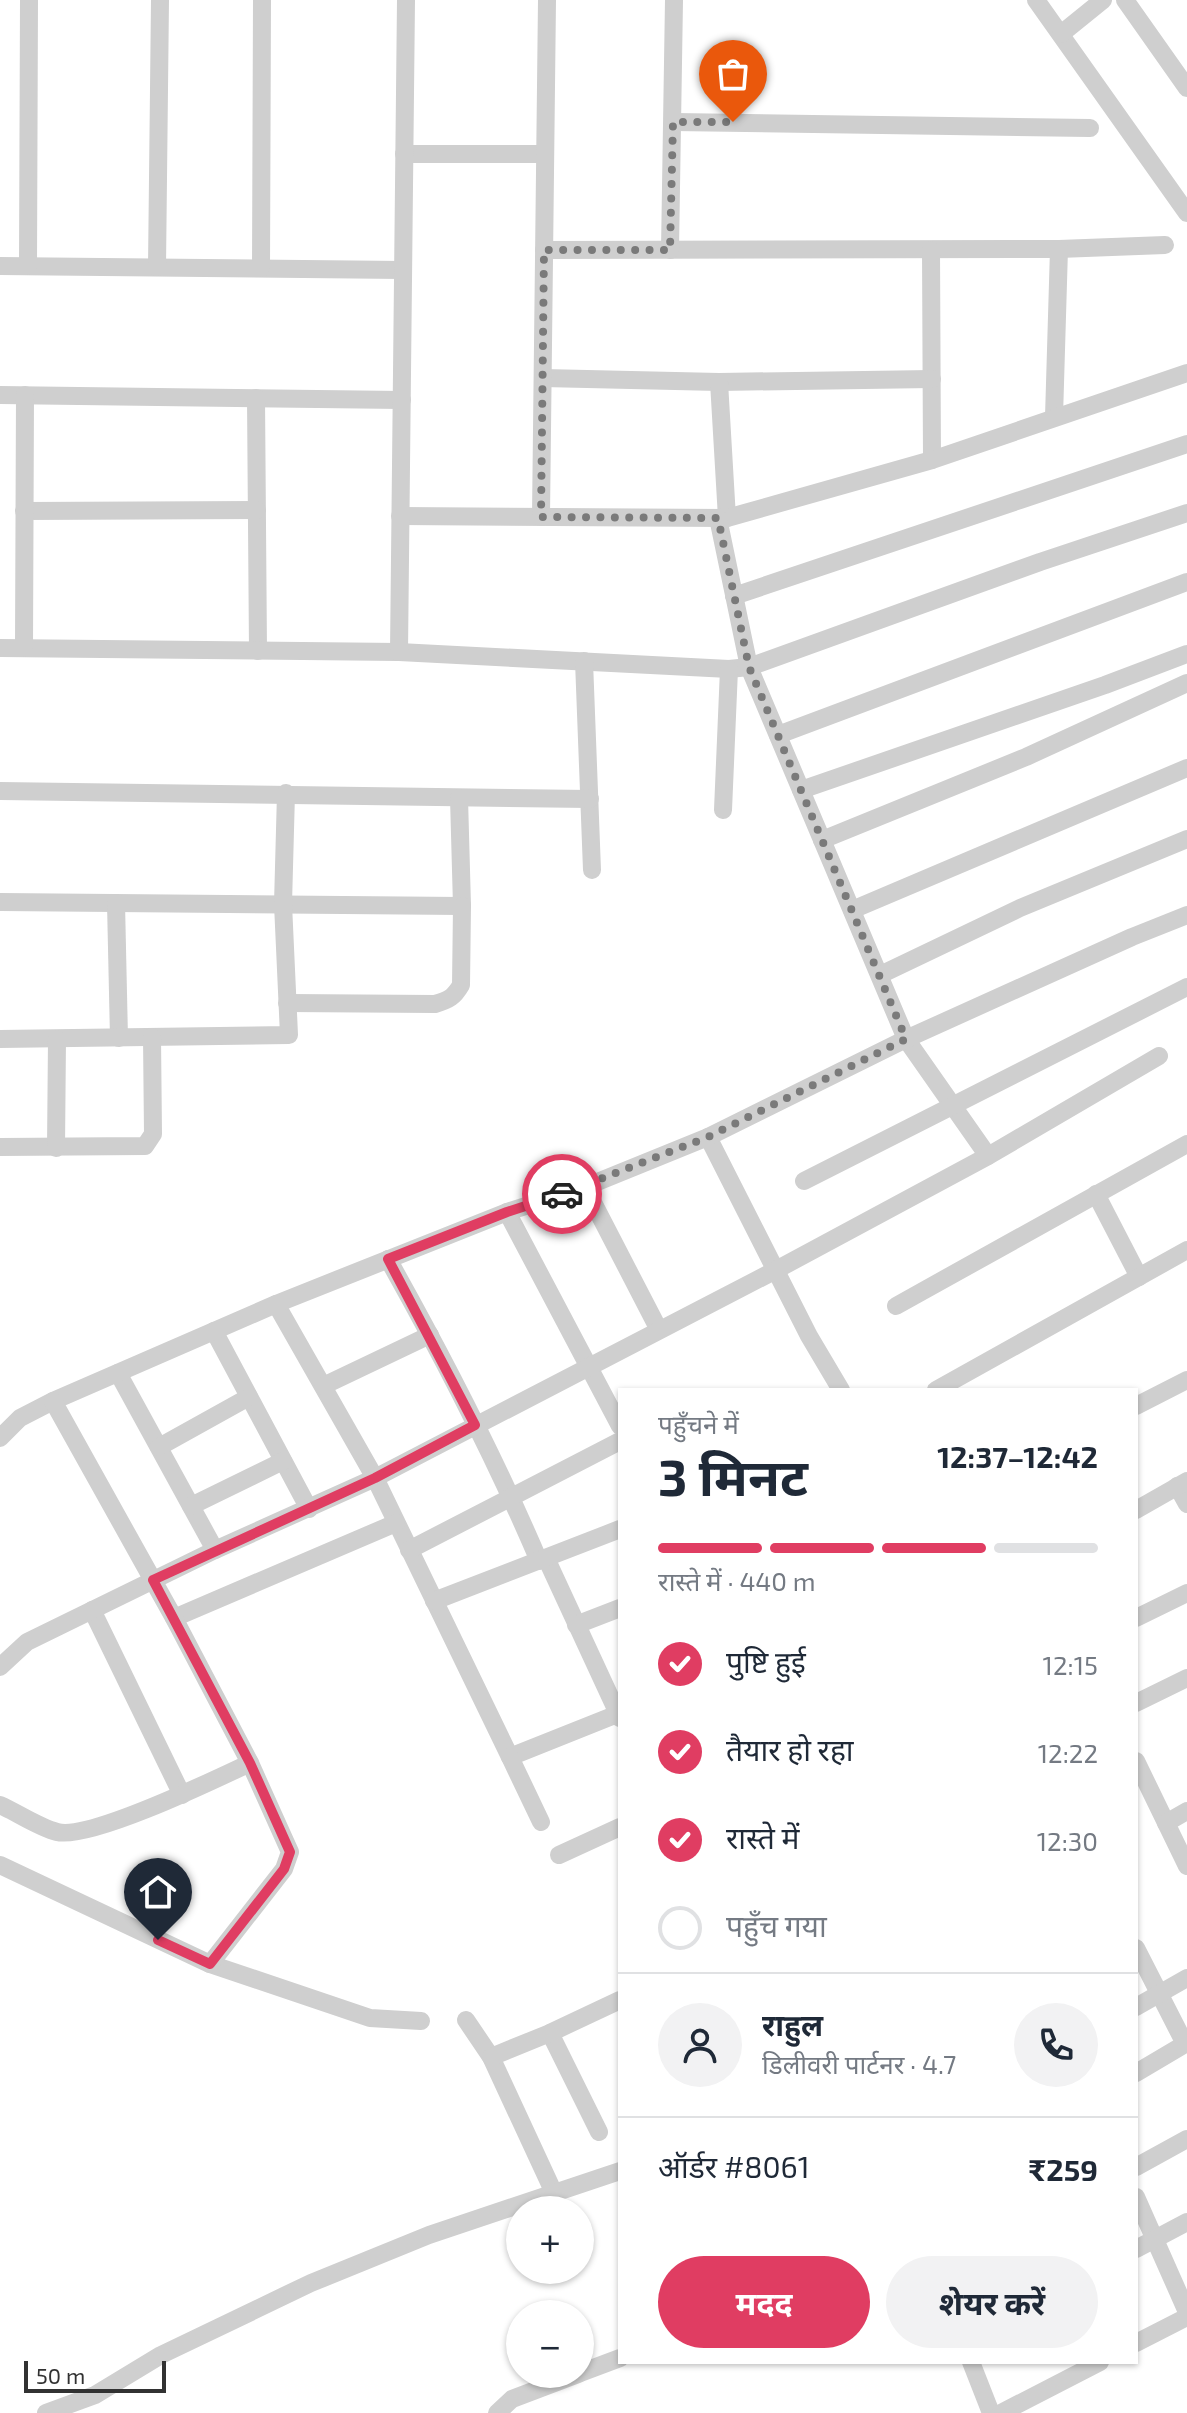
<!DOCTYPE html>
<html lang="hi">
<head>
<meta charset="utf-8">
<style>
	:root { --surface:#fff; --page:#f2f2f3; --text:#1f2937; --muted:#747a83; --line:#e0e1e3; --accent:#e03d62 }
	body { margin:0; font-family:"Exo 2","Noto Sans Devanagari",sans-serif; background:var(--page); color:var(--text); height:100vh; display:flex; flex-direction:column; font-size:30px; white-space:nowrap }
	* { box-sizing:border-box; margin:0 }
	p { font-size:26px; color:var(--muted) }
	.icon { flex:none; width:44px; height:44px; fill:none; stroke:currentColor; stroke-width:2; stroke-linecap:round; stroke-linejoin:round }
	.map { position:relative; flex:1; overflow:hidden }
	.panel { position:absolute; left:618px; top:1388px; width:520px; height:976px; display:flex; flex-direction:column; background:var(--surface); border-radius:0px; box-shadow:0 2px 6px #0004 }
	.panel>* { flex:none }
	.tools { position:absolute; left:506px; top:2196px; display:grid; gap:16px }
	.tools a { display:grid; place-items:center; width:88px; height:88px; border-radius:50%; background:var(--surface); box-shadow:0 2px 6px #0004; font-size:40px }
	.scale { position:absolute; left:24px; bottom:20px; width:142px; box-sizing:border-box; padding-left:8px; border:4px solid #323232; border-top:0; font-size:22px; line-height:28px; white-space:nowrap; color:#323232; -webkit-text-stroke:6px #fff; paint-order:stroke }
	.pin { position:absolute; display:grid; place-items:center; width:68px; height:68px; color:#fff; margin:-82px -34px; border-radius:50% 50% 50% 0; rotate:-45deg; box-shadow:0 0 8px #0007 }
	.pin .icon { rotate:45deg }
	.courier { position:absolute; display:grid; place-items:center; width:80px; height:80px; margin:-40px; border:6px solid #e03d62; border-radius:50%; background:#fff; color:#222; box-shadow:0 2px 10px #0007 }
	.overview em { font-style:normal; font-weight:700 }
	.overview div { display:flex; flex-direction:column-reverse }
	.overview { display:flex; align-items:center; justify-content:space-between; height:136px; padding:0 40px }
	h1 { font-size:52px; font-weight:700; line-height:60px }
	.bar { display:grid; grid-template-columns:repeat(4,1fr); gap:12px 8px; align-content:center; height:96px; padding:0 40px }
	.bar i { height:10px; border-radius:6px; background:var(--line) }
	.bar .current { background:var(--accent) }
	.bar p { grid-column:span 4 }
	.line { display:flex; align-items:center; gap:20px; padding:0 40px; border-top:2px solid var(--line) }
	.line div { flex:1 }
	.round { display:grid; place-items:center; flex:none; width:84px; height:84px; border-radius:42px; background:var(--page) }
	ol { padding:0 40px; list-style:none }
	li { display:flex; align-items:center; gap:24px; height:88px }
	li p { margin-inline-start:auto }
	li .icon { padding:8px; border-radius:50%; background:var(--accent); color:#fff; stroke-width:4 }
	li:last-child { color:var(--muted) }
	li i { width:44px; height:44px; border:4px solid var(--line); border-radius:50% }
	.primary-button { display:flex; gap:16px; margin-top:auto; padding:16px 40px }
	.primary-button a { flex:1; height:92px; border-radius:48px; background:var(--accent); color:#fff; font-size:32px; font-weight:700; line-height:92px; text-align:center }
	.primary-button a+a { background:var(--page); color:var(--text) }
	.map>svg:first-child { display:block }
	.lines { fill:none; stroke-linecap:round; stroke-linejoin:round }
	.minor { stroke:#cfcfcf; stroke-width:18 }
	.done { stroke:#7a7a7a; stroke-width:8; stroke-dasharray:0 14.4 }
	.route { stroke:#e03d62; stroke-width:10 }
</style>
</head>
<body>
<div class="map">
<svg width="1187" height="2413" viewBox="0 0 1187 2413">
	<rect width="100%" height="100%" fill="#fff"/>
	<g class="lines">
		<g class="minor">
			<path d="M1036,0L1187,213"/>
			<path d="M1125,0L1187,88"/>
			<path d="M1061,34L1103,0"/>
			<path d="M673,122L1090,128"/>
			<path d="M404,154H545"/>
			<path d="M544,250L1059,249L1165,245"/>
			<path d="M670,250L674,0"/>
			<path d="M931,250L932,460"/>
			<path d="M0,266L403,270"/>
			<path d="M28,266L29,0"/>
			<path d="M157,267L160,0"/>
			<path d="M261,268L262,0"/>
			<path d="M543,378L719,382L932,379"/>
			<path d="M719,382L727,518"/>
			<path d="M0,395L402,400"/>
			<path d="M256,398L258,651"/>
			<path d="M1054,417L1059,249"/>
			<path d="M24,511L257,510"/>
			<path d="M400,516L727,518L932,460L1187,373"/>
			<path d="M541,517L547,0"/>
			<path d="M718,518L749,667L906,1039L988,1156"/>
			<path d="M734,596L1187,444"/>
			<path d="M0,648L399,652L729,669L749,667L1040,562L1187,513"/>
			<path d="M24,648L25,395"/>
			<path d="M399,652L406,0"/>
			<path d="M584,661L592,870"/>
			<path d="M778,735L1187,582"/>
			<path d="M801,790L1105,685L1187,654"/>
			<path d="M0,791L590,799"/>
			<path d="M723,810L729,669"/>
			<path d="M822,840L1026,757L1187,683"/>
			<path d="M0,902L462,906L459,798"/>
			<path d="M116,903L119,1038"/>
			<path d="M852,910L1187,768"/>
			<path d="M880,975L1020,908L1187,839"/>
			<path d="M287,1003L435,1004C449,1000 454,997 461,985L462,906"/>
			<path d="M0,1039L289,1035L283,904L286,793"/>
			<path d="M708,1137L809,1336L841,1390"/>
			<path d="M0,1147L145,1146L153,1134L152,1037"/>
			<path d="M56,1148L57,1039"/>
			<path d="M804,1181L1187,987"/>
			<path d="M585,1187L659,1330"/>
			<path d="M1096,1194L1139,1277"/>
			<path d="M507,1212L620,1426"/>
			<path d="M388,1259C443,1357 495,1458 539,1561"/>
			<path d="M276,1304L375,1478L510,1757L620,1713"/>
			<path d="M896,1306L1187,1144"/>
			<path d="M214,1331L309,1509"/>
			<path d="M118,1373L215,1550"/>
			<path d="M323,1386L430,1335"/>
			<path d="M936,1390L1187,1250"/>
			<path d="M1136,1406L1187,1380"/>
			<path d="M0,1438L20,1418L53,1401L276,1304L507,1212L585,1187L708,1137L906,1039L1132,937L1187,915"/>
			<path d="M159,1447L249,1397"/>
			<path d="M1177,1486L1187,1504"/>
			<path d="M191,1506L283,1461"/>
			<path d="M1136,1510L1187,1481"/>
			<path d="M409,1550L620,1441"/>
			<path d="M546,1558L620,1718"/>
			<path d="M434,1601L620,1529"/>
			<path d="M92,1610L182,1795"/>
			<path d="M174,1618L396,1523"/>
			<path d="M1136,1618L1187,1593"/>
			<path d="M576,1625L620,1608"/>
			<path d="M0,1667L27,1642L215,1550L375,1478L776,1270L988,1156L1159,1056"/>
			<path d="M1136,1703L1187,1678"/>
			<path d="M510,1757L541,1822"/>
			<path d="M1136,1761L1187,1866"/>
			<path d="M0,1805C18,1813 38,1827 57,1832C90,1840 214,1780 250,1763L174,1618L53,1401"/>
			<path d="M1166,1823L1187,1811"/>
			<path d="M559,1855L620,1827"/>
			<path d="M0,1865L210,1964L370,2018L421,2021"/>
			<path d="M1136,1948L1185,2044L1136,2073"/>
			<path d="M210,1964L284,1869L290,1852L250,1763"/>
			<path d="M1136,2007L1187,1978"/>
			<path d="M466,2020L491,2057L554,2193"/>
			<path d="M550,2033L599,2132"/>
			<path d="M491,2057L550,2033L620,2000"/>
			<path d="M1136,2167L1187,2139"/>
			<path d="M1136,2197L1187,2312"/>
			<path d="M1136,2249L1187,2222"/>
			<path d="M1136,2343L1187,2317"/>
			<path d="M971,2362L991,2413"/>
			<path d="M580,2373L620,2358"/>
			<path d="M46,2413L95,2395L161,2355L311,2283L429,2235L620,2171"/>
			<path d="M497,2413L512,2399L578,2374"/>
			<path d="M1001,2413L1100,2362"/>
		</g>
	</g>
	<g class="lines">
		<path class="done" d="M562,1194L708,1137L906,1039L749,667L718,518L541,517L544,250H670L673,122H733"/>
		<path class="route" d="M158,1940L210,1964L284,1869L290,1852L250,1763L153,1580L375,1478L475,1425L388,1259L507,1212L562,1194"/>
	</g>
</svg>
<div class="tools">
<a>+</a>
<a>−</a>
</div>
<div class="scale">50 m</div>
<div class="pin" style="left:733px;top:122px;background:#ea580c"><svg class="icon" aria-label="bag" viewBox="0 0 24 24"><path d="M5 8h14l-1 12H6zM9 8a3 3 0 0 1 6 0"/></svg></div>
<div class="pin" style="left:158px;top:1940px;background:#1f2937"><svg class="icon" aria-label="home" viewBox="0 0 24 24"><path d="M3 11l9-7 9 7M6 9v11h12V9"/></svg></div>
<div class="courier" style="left:562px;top:1194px"><svg class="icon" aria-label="car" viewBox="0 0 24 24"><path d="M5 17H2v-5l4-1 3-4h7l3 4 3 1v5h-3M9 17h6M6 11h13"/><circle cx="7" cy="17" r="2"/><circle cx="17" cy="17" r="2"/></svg></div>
<section class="panel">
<div class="overview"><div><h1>3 मिनट</h1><p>पहुँचने में</p></div><em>12:37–12:42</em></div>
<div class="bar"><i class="current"></i><i class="current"></i><i class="current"></i><i></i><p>रास्ते में · 440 m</p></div>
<ol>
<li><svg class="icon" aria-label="check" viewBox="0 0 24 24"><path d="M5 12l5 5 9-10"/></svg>पुष्टि हुई<p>12:15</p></li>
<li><svg class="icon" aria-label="check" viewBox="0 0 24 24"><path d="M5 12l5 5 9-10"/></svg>तैयार हो रहा<p>12:22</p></li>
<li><svg class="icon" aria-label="check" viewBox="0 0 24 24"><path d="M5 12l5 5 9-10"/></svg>रास्ते में<p>12:30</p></li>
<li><i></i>पहुँच गया</li>
</ol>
<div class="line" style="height:144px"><a class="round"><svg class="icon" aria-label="person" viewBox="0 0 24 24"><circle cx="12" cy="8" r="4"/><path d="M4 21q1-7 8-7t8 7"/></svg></a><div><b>राहुल</b><p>डिलीवरी पार्टनर · 4.7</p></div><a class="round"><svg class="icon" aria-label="phone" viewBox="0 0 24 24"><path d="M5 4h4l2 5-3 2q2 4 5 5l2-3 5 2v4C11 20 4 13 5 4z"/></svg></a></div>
<div class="line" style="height:104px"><div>ऑर्डर #8061</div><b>₹259</b></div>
<div class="primary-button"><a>मदद</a><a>शेयर करें</a></div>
</section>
</div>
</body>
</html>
